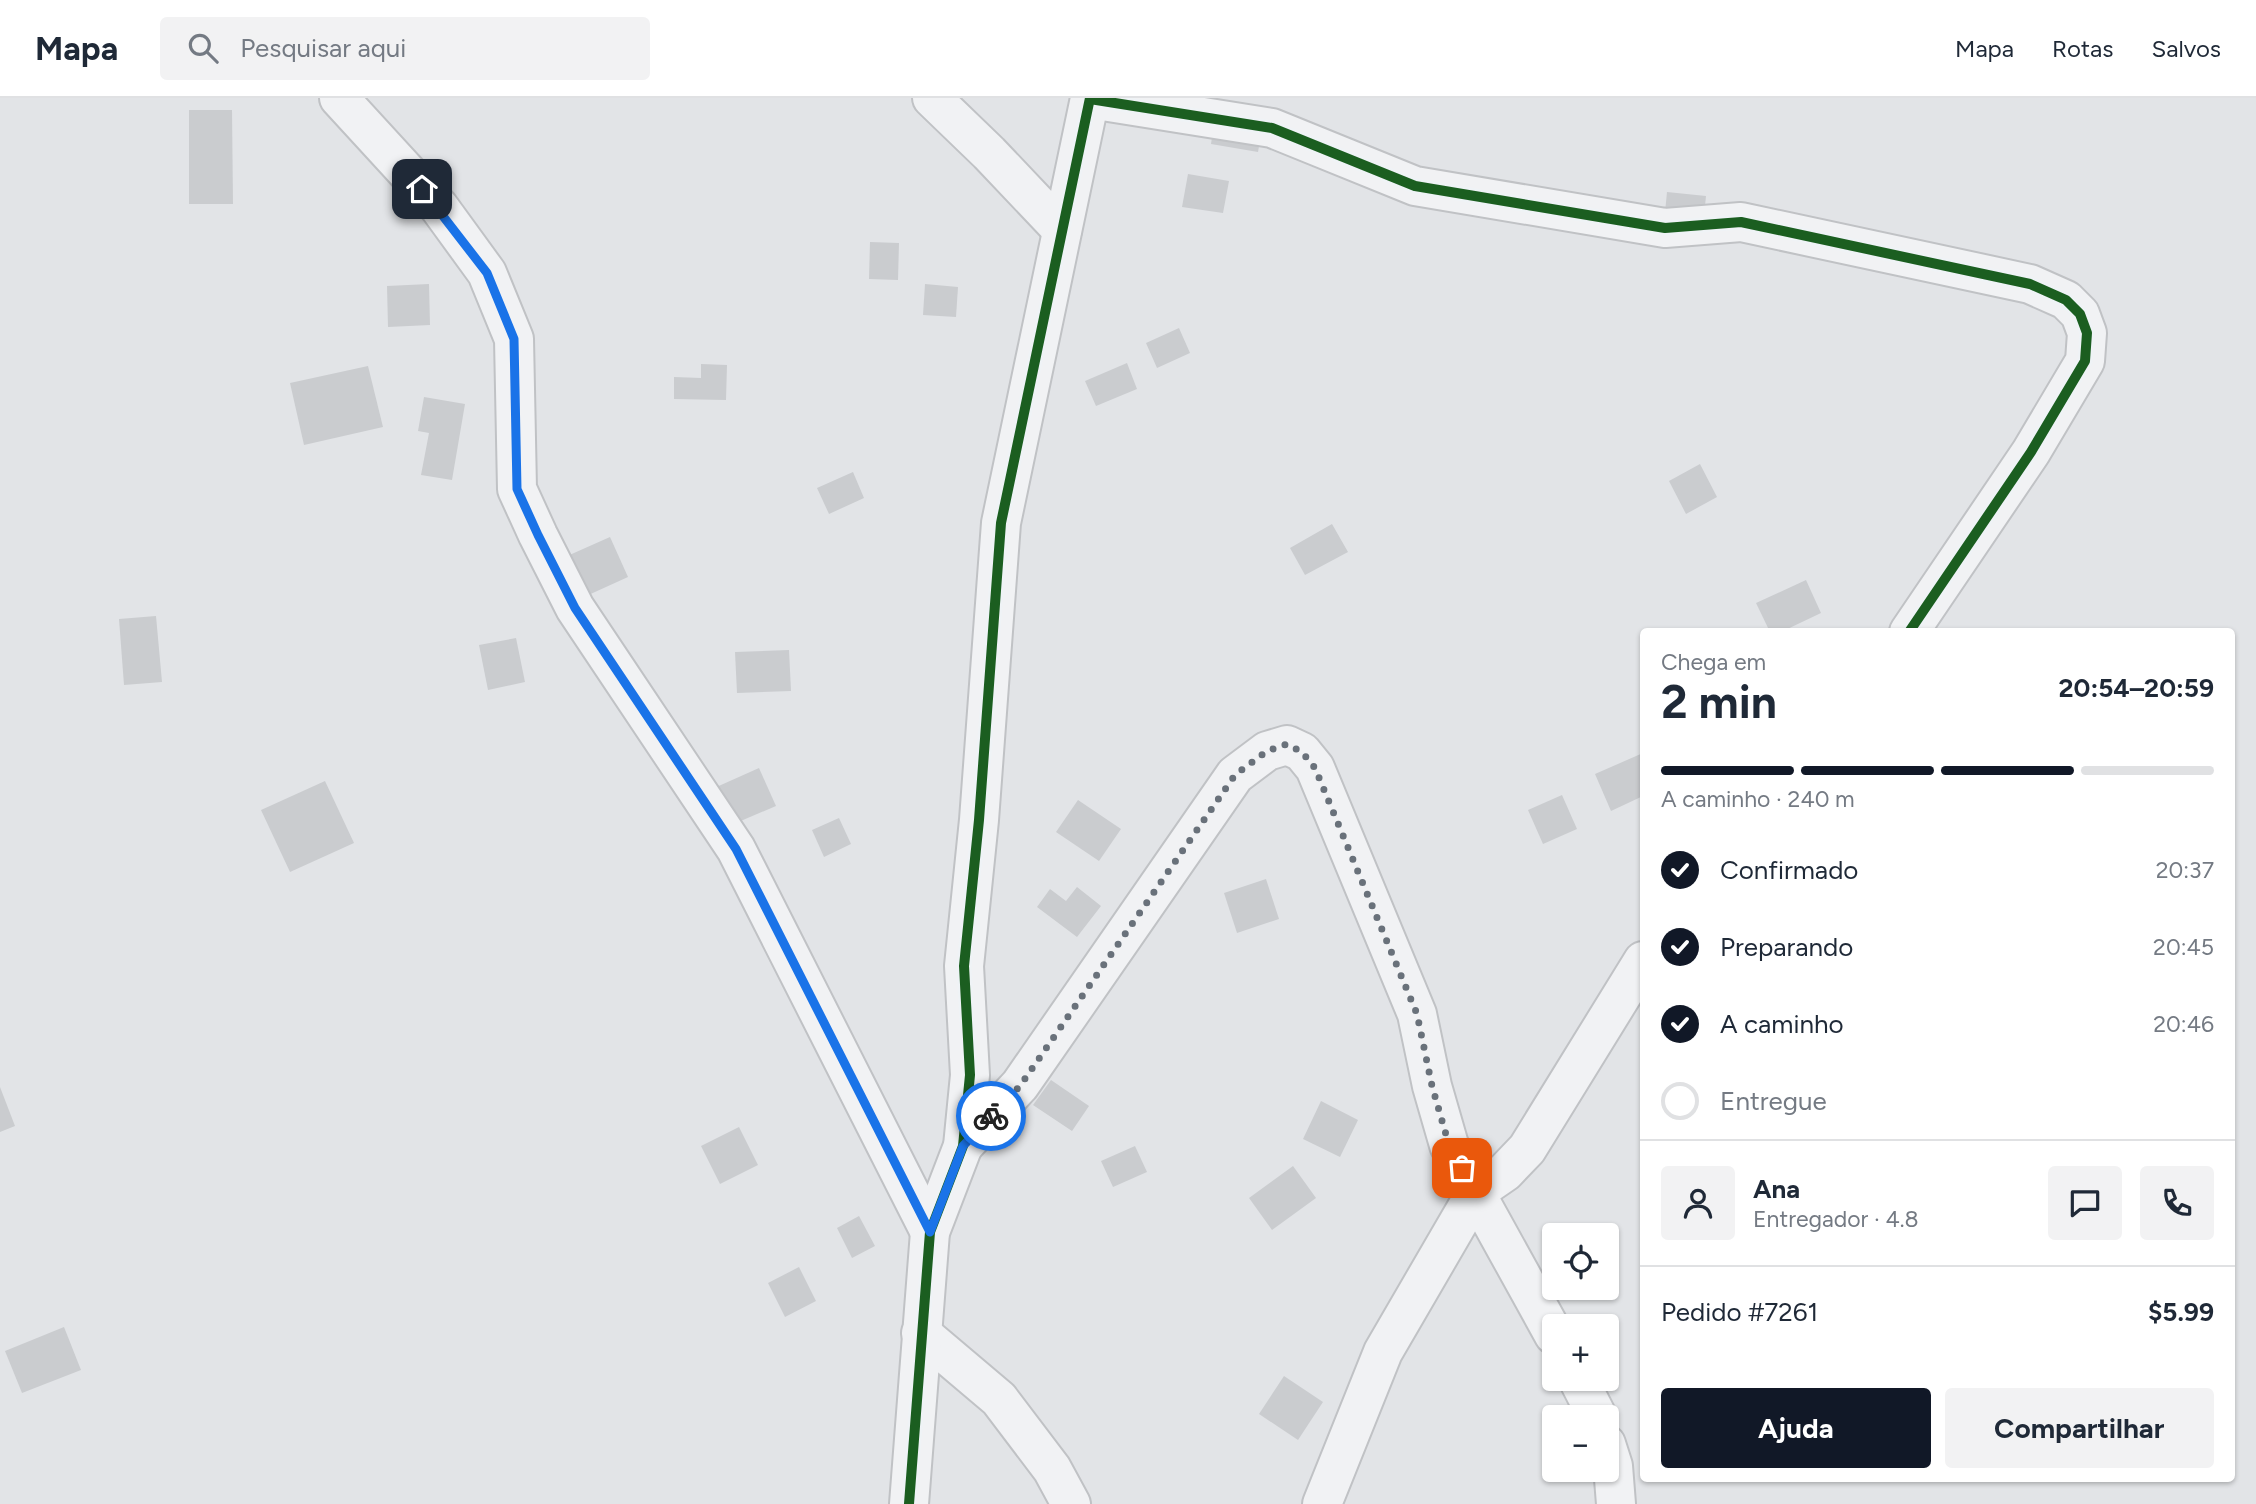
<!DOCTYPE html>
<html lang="pt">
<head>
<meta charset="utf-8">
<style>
	:root { --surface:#fff; --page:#f2f2f3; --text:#1f2937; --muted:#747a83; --line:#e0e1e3; --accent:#111827 }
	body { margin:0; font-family:Figtree,sans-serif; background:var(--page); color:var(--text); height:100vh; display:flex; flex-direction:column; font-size:26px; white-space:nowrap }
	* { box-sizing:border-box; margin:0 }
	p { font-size:23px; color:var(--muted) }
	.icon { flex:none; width:38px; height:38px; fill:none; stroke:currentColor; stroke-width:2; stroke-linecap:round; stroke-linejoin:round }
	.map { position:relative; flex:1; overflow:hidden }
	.side { position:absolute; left:1640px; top:530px; width:595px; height:854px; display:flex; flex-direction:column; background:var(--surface); border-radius:7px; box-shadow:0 2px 5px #0004 }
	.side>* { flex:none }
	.fabs { position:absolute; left:1542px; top:1125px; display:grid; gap:14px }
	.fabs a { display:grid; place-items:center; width:77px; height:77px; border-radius:7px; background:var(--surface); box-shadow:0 2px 5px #0004; font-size:35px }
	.pin { position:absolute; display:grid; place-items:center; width:60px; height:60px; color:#fff; margin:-30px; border-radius:14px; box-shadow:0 4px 10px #0006 }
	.courier { position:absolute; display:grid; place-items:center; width:70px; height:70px; margin:-35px; border:5px solid #1a73e8; border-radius:50%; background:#fff; color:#222; box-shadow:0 2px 9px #0007 }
	.headline em { font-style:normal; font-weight:700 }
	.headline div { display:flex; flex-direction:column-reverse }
	.headline { display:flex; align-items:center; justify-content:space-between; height:119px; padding:0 21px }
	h1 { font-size:46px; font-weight:700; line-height:52px }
	.bar { display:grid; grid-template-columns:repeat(4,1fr); gap:10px 7px; align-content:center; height:84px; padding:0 21px }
	.bar i { height:9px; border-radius:5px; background:var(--line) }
	.bar .active { background:var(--accent) }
	.bar p { grid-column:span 4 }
	.line { display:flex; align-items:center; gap:18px; padding:0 21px; border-top:2px solid var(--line) }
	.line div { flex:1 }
	.round { display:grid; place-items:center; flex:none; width:74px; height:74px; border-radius:7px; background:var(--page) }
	ol { padding:0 21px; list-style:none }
	li { display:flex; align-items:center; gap:21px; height:77px }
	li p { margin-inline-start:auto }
	li .icon { padding:7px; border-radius:50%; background:var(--accent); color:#fff; stroke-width:4 }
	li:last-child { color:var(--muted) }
	li i { width:38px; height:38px; border:4px solid var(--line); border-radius:50% }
	.action { display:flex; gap:14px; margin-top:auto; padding:14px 21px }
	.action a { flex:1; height:80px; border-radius:7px; background:var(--accent); color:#fff; font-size:28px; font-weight:700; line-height:80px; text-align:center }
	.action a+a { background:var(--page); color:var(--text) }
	header { display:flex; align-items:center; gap:42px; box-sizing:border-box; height:98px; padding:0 35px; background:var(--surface); border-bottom:2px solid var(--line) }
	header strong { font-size:33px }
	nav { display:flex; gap:38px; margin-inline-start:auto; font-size:24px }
	.search { width:490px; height:63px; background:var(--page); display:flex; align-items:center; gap:18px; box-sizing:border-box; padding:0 24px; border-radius:7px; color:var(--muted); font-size:26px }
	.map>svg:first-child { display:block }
	.building { fill:#cacccf }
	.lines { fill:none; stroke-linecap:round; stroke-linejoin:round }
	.street-casing { stroke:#c0c2c5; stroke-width:42 }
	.street { stroke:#f1f2f4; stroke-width:38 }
	.cycleway-casing { stroke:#eff3f6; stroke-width:15 }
	.cycleway { stroke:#1b5e20; stroke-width:10 }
	.done { stroke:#69717a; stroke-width:7; stroke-dasharray:0 12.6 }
	.route { stroke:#1a73e8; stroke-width:9 }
</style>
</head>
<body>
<header>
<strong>Mapa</strong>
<div class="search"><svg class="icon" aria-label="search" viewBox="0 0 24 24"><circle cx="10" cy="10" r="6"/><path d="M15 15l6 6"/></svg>Pesquisar aqui</div>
<nav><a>Mapa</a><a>Rotas</a><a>Salvos</a></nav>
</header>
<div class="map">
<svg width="2256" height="1406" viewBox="0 0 2256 1406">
	<rect width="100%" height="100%" fill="#e2e4e7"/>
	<g class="building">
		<path d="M1217,7L1265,14L1258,54L1211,46Z"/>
		<path d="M189,12H232L233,106H189Z"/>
		<path d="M1188,76L1229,83L1223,115L1182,109Z"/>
		<path d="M1667,94L1706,98L1702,138L1663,135Z"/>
		<path d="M870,144L899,145L898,182L869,181Z"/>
		<path d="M429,186L430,227L388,229L387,188Z"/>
		<path d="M925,186L958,189L956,219L923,217Z"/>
		<path d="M1179,230L1190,255L1157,270L1146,245Z"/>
		<path d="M1127,265L1137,291L1096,308L1085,283Z"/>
		<path d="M701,266L727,267L726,302L674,301V279L701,280Z"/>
		<path d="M368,268L383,329L304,347L290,285Z"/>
		<path d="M424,299L465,306L452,382L421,377L429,335L418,333Z"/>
		<path d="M1700,366L1717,399L1686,416L1669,383Z"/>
		<path d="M853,374L864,400L829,416L817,390Z"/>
		<path d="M1332,426L1348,454L1305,477L1290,450Z"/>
		<path d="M610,439L628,479L584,499L565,459Z"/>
		<path d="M1806,482L1821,515L1781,534H1770L1756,505Z"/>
		<path d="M156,518L162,584L124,587L119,521Z"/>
		<path d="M516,540L525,584L488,592L479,547Z"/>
		<path d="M789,552L791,593L737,595L735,554Z"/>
		<path d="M1643,655V698L1611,713L1595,676Z"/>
		<path d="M759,670L776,708L729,728L712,691Z"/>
		<path d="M325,683L354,745L290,774L261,712Z"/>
		<path d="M1562,697L1577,731L1543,746L1528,712Z"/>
		<path d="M1078,702L1121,731L1099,763L1056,734Z"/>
		<path d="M839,720L851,746L824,759L812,732Z"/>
		<path d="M1266,781L1279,821L1237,835L1224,795Z"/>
		<path d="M1077,789L1101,808L1077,839L1037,809L1050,791L1066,803Z"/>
		<path d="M1051,982L1089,1008L1072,1033L1033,1007Z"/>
		<path d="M0,989L15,1028L0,1034Z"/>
		<path d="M1321,1003L1358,1022L1340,1059L1303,1041Z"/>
		<path d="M739,1029L758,1067L720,1086L701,1048Z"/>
		<path d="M1135,1048L1147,1074L1113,1089L1101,1063Z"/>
		<path d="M1293,1068L1316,1100L1272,1132L1249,1100Z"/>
		<path d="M859,1118L875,1148L852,1160L837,1130Z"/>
		<path d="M799,1169L816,1203L785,1219L768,1185Z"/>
		<path d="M64,1229L81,1272L22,1295L5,1253Z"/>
		<path d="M1284,1278L1323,1304L1298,1342L1259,1316Z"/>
	</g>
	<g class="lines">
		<g class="street-casing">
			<g id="street">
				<path d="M339,0L439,109L487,175L514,241L517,391L538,437L575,510L736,751L930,1134"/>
				<path d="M932,0L989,55L1062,132"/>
				<path d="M1090,1L1272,30L1415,88L1665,130L1741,124L2030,186L2066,202L2080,216L2087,235L2085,263L2031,354L1909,534"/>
				<path d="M963,1048L1020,987L1235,677L1267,653L1287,647L1302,654L1315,670L1417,916L1432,988L1449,1047L1554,1237"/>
				<path d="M921,1235L999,1301L1052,1371L1071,1406"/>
				<path d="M1578,1281L1598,1320"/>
				<path d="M1606,1346L1613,1368L1616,1406"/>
				<path d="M909,1406L930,1134L963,1048L970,977L964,868L979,722L1001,425L1090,0"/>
				<path d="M1322,1406L1383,1254L1476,1094L1505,1074L1527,1051L1643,863"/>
			</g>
		</g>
		<use href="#street" class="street"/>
		<g class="cycleway-casing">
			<g id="cycleway">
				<path d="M1090,1L1272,30L1415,88L1665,130L1741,124L2030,186L2066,202L2080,216L2087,235L2085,263L2031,354L1909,534"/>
				<path d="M909,1406L930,1134L963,1048L970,977L964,868L979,722L1001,425L1090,0"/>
			</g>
		</g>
		<use href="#cycleway" class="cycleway"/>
	</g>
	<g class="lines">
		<path class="done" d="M991,1018L1020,988L1235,677L1267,653L1287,646L1302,654L1315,670L1417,916L1432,988L1449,1047L1462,1070"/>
		<path class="route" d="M422,91L487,175L514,241L517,391L538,437L575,510L736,751L930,1134L963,1048L991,1018"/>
	</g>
</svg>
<div class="fabs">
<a><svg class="icon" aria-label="locate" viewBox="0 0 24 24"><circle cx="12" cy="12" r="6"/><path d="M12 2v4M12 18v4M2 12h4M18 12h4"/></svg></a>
<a>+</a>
<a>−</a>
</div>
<div class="pin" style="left:1462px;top:1070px;background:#ea580c"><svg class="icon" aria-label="bag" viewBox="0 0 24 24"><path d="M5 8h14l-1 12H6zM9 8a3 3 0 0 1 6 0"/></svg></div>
<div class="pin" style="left:422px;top:91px;background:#1f2937"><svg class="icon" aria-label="home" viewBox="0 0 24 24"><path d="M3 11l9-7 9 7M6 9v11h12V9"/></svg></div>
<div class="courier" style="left:991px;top:1018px"><svg class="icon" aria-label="bike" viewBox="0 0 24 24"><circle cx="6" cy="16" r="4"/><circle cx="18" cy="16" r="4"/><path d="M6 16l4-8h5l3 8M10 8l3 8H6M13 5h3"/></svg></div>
<section class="side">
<div class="headline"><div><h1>2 min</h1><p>Chega em</p></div><em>20:54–20:59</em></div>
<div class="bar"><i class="active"></i><i class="active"></i><i class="active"></i><i></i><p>A caminho · 240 m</p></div>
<ol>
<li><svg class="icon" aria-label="check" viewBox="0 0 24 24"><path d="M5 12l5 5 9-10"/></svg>Confirmado<p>20:37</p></li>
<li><svg class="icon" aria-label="check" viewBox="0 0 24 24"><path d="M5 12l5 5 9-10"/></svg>Preparando<p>20:45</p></li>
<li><svg class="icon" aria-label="check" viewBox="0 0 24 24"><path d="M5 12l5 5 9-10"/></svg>A caminho<p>20:46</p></li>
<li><i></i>Entregue</li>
</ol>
<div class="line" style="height:126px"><a class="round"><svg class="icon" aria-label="person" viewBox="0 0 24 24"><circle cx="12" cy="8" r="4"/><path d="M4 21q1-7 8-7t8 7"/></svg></a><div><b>Ana</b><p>Entregador · 4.8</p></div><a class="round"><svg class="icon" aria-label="chat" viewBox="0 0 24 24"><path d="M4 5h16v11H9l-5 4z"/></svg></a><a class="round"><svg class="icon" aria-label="phone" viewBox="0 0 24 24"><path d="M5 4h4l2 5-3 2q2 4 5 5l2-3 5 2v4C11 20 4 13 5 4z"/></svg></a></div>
<div class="line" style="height:91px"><div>Pedido #7261</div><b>$5.99</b></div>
<div class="action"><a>Ajuda</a><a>Compartilhar</a></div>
</section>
</div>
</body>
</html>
